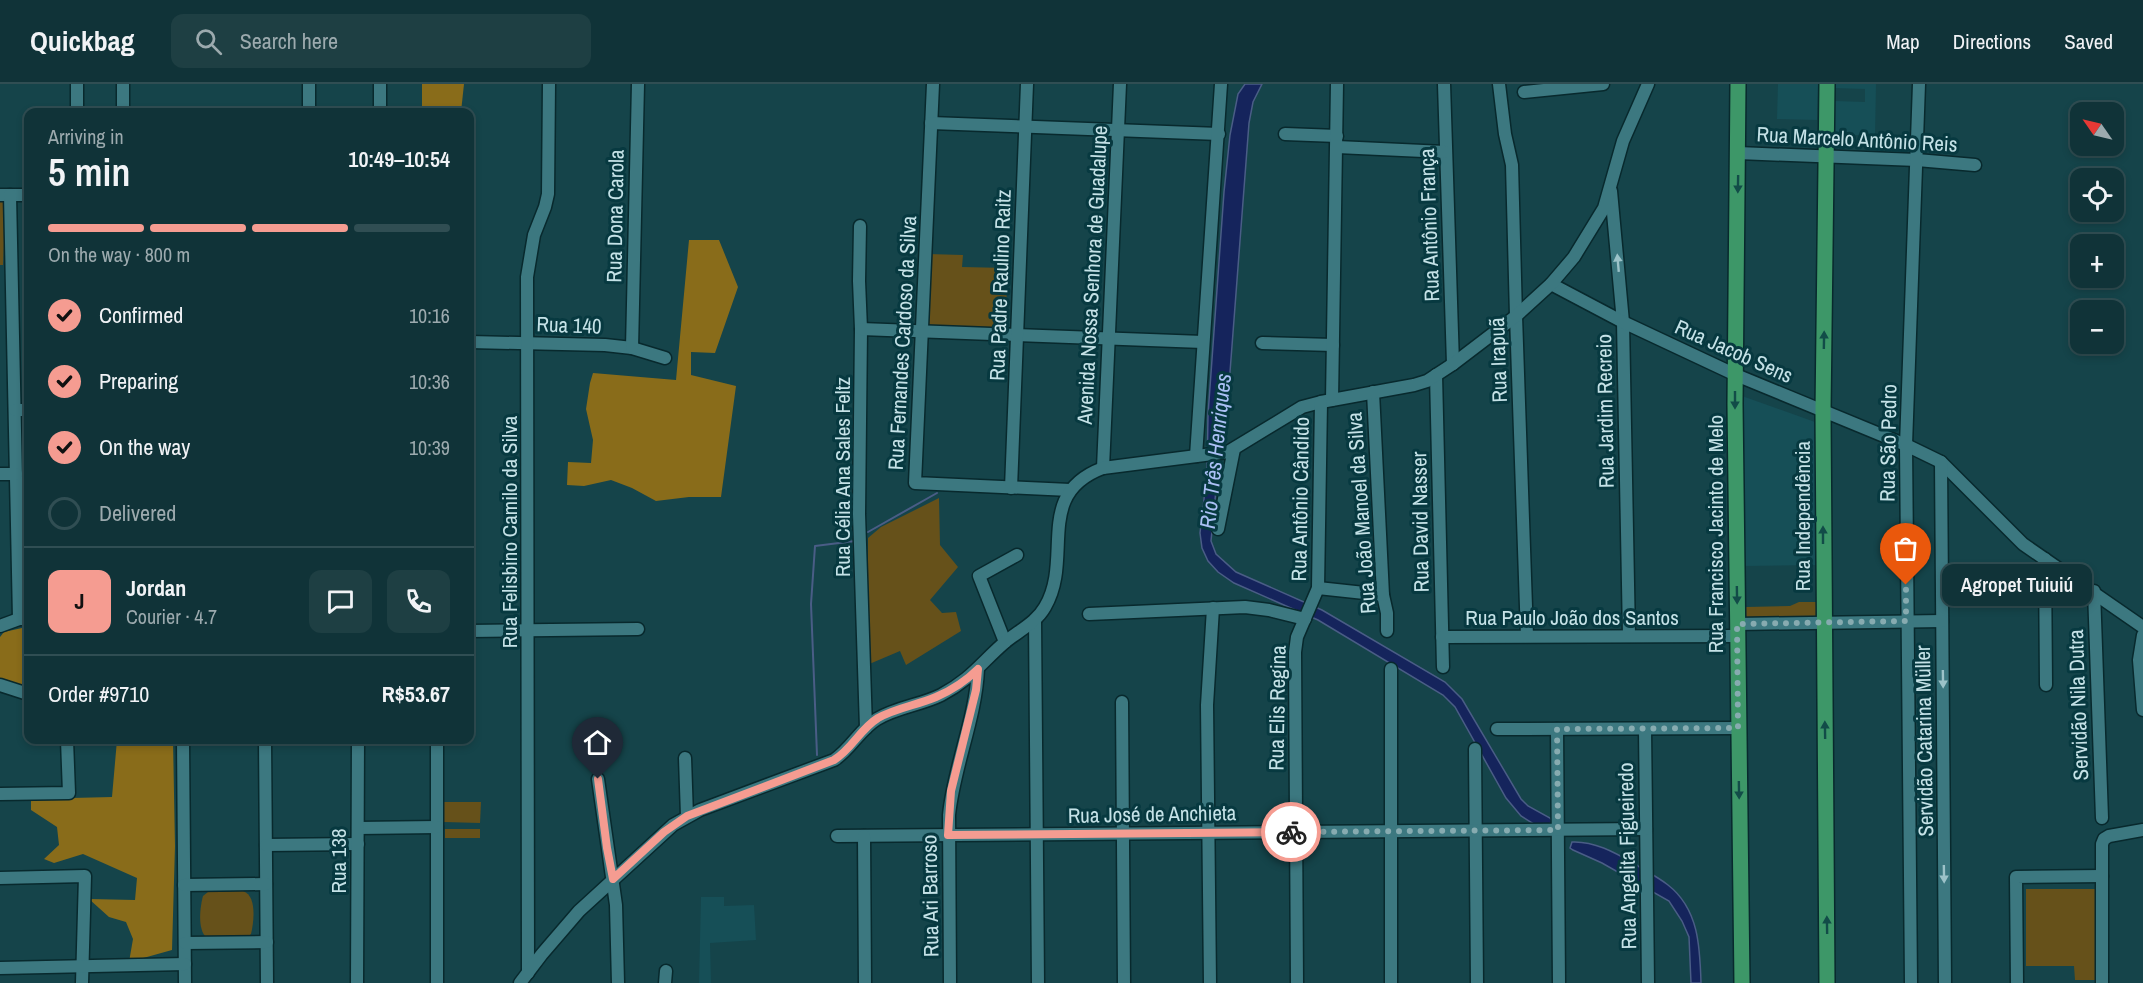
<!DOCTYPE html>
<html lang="en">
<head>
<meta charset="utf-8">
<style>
	:root { --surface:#103338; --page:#1e3f43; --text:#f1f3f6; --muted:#9caaae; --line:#304e53; --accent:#f59c91 }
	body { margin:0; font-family:"Archivo Narrow",sans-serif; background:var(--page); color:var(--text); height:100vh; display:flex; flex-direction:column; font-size:22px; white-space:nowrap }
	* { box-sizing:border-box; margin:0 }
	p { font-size:20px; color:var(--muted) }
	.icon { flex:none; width:33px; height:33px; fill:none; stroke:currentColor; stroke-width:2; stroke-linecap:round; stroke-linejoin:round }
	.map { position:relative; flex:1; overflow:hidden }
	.details { position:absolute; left:24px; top:24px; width:450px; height:636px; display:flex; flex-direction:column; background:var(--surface); border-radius:12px; box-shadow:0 3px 9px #0003,0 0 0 2px var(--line) }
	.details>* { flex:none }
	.needle { width:39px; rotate:304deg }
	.controls { position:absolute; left:2070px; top:18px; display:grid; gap:12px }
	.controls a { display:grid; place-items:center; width:54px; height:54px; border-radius:12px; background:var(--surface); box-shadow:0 3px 9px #0003,0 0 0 2px var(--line); font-size:30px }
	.pin { position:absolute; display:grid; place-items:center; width:51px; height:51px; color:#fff; margin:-62px -26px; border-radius:50% 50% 50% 0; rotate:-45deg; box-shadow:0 0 6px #0007 }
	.pin .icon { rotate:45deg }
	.courier { position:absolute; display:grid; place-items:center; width:60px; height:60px; margin:-30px; border:4px solid #f59c91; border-radius:50%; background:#fff; color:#222; box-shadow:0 2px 8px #0007 }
	.bubble { position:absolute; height:42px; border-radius:12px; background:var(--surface); box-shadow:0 3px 9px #0003,0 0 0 2px var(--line); font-size:20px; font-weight:600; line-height:42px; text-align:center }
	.overview em { font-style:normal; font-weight:600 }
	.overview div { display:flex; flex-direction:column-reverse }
	.overview { display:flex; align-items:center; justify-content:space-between; height:102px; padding:0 24px }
	h1 { font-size:39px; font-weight:600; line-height:45px }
	.bar { display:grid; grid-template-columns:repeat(4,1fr); gap:9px 6px; align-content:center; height:72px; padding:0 24px }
	.bar i { height:8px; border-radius:4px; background:var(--line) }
	.bar .active { background:var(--accent) }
	.bar p { grid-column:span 4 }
	.line { display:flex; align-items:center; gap:15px; padding:0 24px; border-top:2px solid var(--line) }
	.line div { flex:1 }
	.round { display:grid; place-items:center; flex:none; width:63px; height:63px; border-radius:12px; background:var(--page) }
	ol { padding:0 24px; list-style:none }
	li { display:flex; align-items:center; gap:18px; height:66px }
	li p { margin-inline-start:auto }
	li .icon { padding:6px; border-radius:50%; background:var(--accent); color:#111; stroke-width:4 }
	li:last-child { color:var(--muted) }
	li i { width:33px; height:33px; border:3px solid var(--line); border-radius:50% }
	header { display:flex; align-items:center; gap:36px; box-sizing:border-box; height:84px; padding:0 30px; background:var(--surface); border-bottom:2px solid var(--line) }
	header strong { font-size:28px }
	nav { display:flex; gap:33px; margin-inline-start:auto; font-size:21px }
	.search { width:420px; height:54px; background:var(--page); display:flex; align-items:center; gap:15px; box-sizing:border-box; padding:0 21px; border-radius:12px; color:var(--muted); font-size:22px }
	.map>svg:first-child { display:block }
	.built { fill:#164f57 }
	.green { fill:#66511a }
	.forest { fill:#896c1a }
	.water { fill:#15245c; stroke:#4a5d86; stroke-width:1.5 }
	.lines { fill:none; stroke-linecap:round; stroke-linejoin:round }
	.stream { stroke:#4a5d86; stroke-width:2 }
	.minor-casing { stroke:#08292d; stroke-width:15 }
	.major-casing { stroke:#08292d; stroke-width:18 }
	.minor { stroke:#3c7880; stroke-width:12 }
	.major { stroke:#3d9768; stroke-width:15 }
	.oneway { fill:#124c48 }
	.oneway2 { fill:#9cc2c8 }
	.done { stroke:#87abb0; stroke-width:6; stroke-dasharray:0 10.8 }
	.route { stroke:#f59c91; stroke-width:8 }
	.labels { text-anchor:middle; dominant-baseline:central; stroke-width:6; stroke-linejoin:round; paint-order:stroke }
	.street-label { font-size:21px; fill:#c5e2e7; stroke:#073940 }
	.water-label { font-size:22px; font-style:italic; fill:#abc0f5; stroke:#073940 }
</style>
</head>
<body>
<header>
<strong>Quickbag</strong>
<div class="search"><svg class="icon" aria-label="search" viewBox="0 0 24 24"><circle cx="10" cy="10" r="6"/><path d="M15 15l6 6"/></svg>Search here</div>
<nav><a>Map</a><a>Directions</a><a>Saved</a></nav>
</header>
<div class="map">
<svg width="2143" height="899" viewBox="0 0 2143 899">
	<rect width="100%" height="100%" fill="#15444a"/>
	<g class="built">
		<path d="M1778,0H1818L1817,36L1777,35Z"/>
		<path d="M1833,0H1876L1875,52L1834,50L1835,17L1865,18V5L1833,4Z"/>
		<path d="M1742,312L1815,338L1816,481L1743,482Z"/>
		<path d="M701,813H724V822L754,821L756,856L710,859L711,899H699Z"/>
	</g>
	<g class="green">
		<path d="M0,117L6,118L3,181H0Z"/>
		<path d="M928,170L963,171L962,183L1007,184L1006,247L926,244Z"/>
		<path d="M939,414L940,461L958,483L930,516L942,529L956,528L961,547L906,581L900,567L867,581L868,454L881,443Z"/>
		<path d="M1799,518H1819V533L1745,534L1746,523L1790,522Z"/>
		<path d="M444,718H481L480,739L444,738Z"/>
		<rect x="445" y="745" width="35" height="9"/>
		<path d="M2026,805H2097L2096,896H2075L2074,882H2026Z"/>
		<path d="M243,807C257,812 254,837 251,850L246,854H207C197,846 200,823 203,812L208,808Z"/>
	</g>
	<g class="forest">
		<path d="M422,0H464L461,28H422Z"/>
		<path d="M689,156H719L738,203L715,269L691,268V291L736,302L721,413H689L656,417L632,404L611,396L584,402L567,401L568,378L591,379L593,356L586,325L590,299L593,289L676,296Z"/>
		<path d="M22,544L28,545V603L0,594V553L4,548Z"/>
		<path d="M117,656H173L175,762L172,866L129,878L133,855L126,838L109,833L89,815L135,816L137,794L83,770L54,779L44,775L59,761L57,743L31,726V715L112,713Z"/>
	</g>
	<g class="water">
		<path d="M1245,0H1262L1253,18L1249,39L1230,288L1221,354L1211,457L1216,470L1236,488L1322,526L1445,598L1462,615L1521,715L1528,722L1550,734L1552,737L1549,741L1540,744L1521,732L1506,714L1455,623L1443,611L1318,536L1234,499L1218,488L1208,477L1202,464L1200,449L1207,390L1208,331L1224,108L1230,51L1238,10Z"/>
		<path d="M1572,758C1594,757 1614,768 1633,779C1644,786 1658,793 1668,801C1699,825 1700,864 1701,899H1691L1689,853L1682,837L1669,817L1602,779L1573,766L1570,764Z"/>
	</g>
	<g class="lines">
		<g class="stream">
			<path d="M868,448L937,409"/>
			<path d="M817,671L811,520L815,462L855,457"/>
		</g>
		<g class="minor-casing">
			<g id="minor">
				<path d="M933,0L915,399L1070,406"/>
				<path d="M1444,0L1453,280"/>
				<path d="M1499,0L1505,50L1512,81L1516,232L1527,552"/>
				<path d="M1524,8L1603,0"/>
				<path d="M77,28V0"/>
				<path d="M123,28V0"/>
				<path d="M309,28V0"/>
				<path d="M380,28V0"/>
				<path d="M931,39L1219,50"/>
				<path d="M1285,50L1337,52"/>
				<path d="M1337,63L1445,68"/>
				<path d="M1738,69L1917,76L1975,81"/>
				<path d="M1611,107L1623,238L1629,552"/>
				<path d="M0,111H28"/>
				<path d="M10,111L19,535"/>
				<path d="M860,142L859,197L861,245L859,430L866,644"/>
				<path d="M1551,200L1623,238L1736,291L1906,361L1941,378L2023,460L2143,543"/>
				<path d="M861,245L1203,258"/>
				<path d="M470,258L605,261L632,264L665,274"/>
				<path d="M1262,259L1333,261"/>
				<path d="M632,264L638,0"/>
				<path d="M1436,291L1443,583"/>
				<path d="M1373,308L1383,511L1387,529V547"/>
				<path d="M1332,316L1337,0"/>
				<path d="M15,326H28"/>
				<path d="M1196,372L1221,0"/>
				<path d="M1941,378L1945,899"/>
				<path d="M1103,384L1120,0"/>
				<path d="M0,390H16"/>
				<path d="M1011,404L1027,0"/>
				<path d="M1218,445L1234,365"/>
				<path d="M2045,475L2046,601"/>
				<path d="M1318,504L1383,511"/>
				<path d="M2094,507L2102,734"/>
				<path d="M1089,530L1245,523L1269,526L1305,535"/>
				<path d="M1035,536L1038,899"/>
				<path d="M1737,540L1942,537"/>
				<path d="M0,542L19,535H28"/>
				<path d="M470,547L638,545"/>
				<path d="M2143,551L2139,576L2143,626"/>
				<path d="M1442,553L1737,552"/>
				<path d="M1005,558L979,492L1017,471"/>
				<path d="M1391,585V899"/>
				<path d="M0,601L28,610"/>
				<path d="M1122,618L1124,899"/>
				<path d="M1497,645L1738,644"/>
				<path d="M1557,645L1559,899"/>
				<path d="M1645,645L1648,899"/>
				<path d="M183,656L185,899"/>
				<path d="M265,656L267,899"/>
				<path d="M437,656V899"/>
				<path d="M1475,665L1477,899"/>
				<path d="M685,674L687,732"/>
				<path d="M598,695L616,821L618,899"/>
				<path d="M0,710L69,709L67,656"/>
				<path d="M358,744L437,743"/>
				<path d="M837,752L1646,745"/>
				<path d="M864,752L865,899"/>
				<path d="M266,761L358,760"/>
				<path d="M0,794L85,792L82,899"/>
				<path d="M184,801L266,800"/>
				<path d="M185,859L267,858"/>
				<path d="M0,884L185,880"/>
				<path d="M528,889L527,193L534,151L545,123L548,110L549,0"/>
				<path d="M357,899L358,656"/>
				<path d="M520,899L542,870L579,827L673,741L700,726L834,676C851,665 860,645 877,635C897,623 921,621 941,611C970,596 981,579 1004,559C1018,547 1036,539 1045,523C1074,474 1033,410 1103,384L1228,368L1302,323L1321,318L1414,301L1427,297L1453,280L1516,232L1551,200L1574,173L1604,124L1623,57L1648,0"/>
				<path d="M665,899L666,887"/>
				<path d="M950,899L949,731C954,682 976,634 978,585"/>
				<path d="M1210,899L1207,621L1213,524"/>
				<path d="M1297,899L1295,568L1297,553L1318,504L1321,318"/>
				<path d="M1911,899L1906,361L1919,0"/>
				<path d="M2017,899L2016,793L2102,792"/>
				<path d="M2102,899V760L2104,755L2109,752L2143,746"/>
			</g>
		</g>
		<g class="major-casing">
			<g id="major">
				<path d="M1738,0L1735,320L1742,899"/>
				<path d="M1827,0L1823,328L1827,899"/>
			</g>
		</g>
		<use href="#minor" class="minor"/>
		<use href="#major" class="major"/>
	</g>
	<defs><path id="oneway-solid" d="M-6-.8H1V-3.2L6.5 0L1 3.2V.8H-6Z" transform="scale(1.5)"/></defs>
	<g class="oneway">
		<use href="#oneway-solid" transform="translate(1738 100) rotate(91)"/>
		<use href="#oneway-solid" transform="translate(1824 256) rotate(-89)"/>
		<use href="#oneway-solid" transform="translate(1735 316) rotate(90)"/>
		<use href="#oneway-solid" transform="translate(1823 451) rotate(-90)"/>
		<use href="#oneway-solid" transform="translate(1737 511) rotate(89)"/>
		<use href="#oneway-solid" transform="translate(1825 646) rotate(-91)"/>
		<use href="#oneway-solid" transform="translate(1739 706) rotate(89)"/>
		<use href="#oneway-solid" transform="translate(1827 841) rotate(-91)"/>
	</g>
	<g class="oneway2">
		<use href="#oneway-solid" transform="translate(1618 179) rotate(-95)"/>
		<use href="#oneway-solid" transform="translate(1943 595) rotate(89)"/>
		<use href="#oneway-solid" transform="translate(1944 790) rotate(89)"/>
	</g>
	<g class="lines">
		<path class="done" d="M1291,748L1558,746L1557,645L1738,644L1737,540L1906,537V501"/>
		<path class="route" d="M598,695L607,764L613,795L664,748L687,732L834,676C852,665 860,645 878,634C896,624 917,621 936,613C952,606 966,597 978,585L976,606L951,707L948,751L1291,748"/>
	</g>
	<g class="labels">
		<g class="street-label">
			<text transform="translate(1857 55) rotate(3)">Rua Marcelo Antônio Reis</text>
			<text transform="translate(615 132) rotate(-89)">Rua Dona Carola</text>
			<text transform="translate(1429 141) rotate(-92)">Rua Antônio França</text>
			<text transform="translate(1092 191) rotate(-87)">Avenida Nossa Senhora de Guadalupe</text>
			<text transform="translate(1000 201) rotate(-88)">Rua Padre Raulino Raitz</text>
			<text transform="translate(569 241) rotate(2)">Rua 140</text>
			<text transform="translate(902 259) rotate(-87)">Rua Fernandes Cardoso da Silva</text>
			<text transform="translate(1734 267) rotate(24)">Rua Jacob Sens</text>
			<text transform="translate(1498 276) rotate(-92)">Rua Irapuã</text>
			<text transform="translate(1605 327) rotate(-91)">Rua Jardim Recreio</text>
			<text transform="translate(1888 359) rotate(-89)">Rua São Pedro</text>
			<text transform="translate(842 393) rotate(-90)">Rua Célia Ana Sales Feltz</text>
			<text transform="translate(1300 415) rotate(-89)">Rua Antônio Cândido</text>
			<text transform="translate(1361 429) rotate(-94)">Rua João Manoel da Silva</text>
			<text transform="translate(1802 432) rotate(-90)">Rua Independência</text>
			<text transform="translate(1420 438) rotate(-91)">Rua David Nasser</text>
			<text transform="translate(509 448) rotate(-90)">Rua Felisbino Camilo da Silva</text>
			<text transform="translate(1715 450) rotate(-90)">Rua Francisco Jacinto de Melo</text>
			<text x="1572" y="533">Rua Paulo João dos Santos</text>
			<text transform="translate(2078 621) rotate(-92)">Servidão Nila Dutra</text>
			<text transform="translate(1277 624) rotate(-89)">Rua Elis Regina</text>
			<text transform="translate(1924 657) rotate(-91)">Servidão Catarina Müller</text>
			<text transform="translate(1152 730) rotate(-1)">Rua José de Anchieta</text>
			<text transform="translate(1627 772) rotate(-91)">Rua Angelita Figueiredo</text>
			<text transform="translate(338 777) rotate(-90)">Rua 138</text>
			<text transform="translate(930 812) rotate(-91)">Rua Ari Barroso</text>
		</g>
		<g class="water-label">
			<text transform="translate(1215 367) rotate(-84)">Rio Três Henriques</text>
		</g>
	</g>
</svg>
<div class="controls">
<a><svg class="needle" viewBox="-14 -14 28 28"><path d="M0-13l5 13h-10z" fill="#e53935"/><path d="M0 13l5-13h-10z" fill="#9caaae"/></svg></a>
<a><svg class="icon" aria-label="locate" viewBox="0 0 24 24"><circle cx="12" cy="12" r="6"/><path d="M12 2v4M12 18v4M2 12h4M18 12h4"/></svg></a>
<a>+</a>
<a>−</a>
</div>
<div class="pin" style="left:1906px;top:501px;background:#ea580c"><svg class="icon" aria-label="bag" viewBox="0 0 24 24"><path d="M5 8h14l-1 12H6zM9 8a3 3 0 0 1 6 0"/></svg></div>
<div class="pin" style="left:598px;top:695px;background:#1f2937"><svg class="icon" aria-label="home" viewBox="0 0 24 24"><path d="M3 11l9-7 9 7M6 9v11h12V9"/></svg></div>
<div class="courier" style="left:1291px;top:748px"><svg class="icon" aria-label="bike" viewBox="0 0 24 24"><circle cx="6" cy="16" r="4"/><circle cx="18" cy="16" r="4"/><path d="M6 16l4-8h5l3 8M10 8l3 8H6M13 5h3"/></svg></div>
<div class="bubble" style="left:1942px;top:480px;width:150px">Agropet Tuiuiú</div>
<section class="details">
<div class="overview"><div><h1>5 min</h1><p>Arriving in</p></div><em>10:49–10:54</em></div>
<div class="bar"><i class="active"></i><i class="active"></i><i class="active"></i><i></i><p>On the way · 800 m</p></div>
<ol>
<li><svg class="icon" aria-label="check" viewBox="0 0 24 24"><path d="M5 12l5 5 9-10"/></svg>Confirmed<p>10:16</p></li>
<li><svg class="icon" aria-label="check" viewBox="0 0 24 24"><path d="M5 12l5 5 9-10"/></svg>Preparing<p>10:36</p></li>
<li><svg class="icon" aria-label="check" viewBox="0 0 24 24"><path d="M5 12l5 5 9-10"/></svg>On the way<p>10:39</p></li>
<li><i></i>Delivered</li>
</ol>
<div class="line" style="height:108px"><b class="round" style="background:var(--accent);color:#111">J</b><div><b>Jordan</b><p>Courier · 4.7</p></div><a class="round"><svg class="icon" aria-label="chat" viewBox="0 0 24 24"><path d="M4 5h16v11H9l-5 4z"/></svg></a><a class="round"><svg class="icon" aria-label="phone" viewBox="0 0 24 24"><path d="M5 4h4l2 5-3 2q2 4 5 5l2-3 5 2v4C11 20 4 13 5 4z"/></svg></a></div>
<div class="line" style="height:78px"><div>Order #9710</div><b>R$53.67</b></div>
</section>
</div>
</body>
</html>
